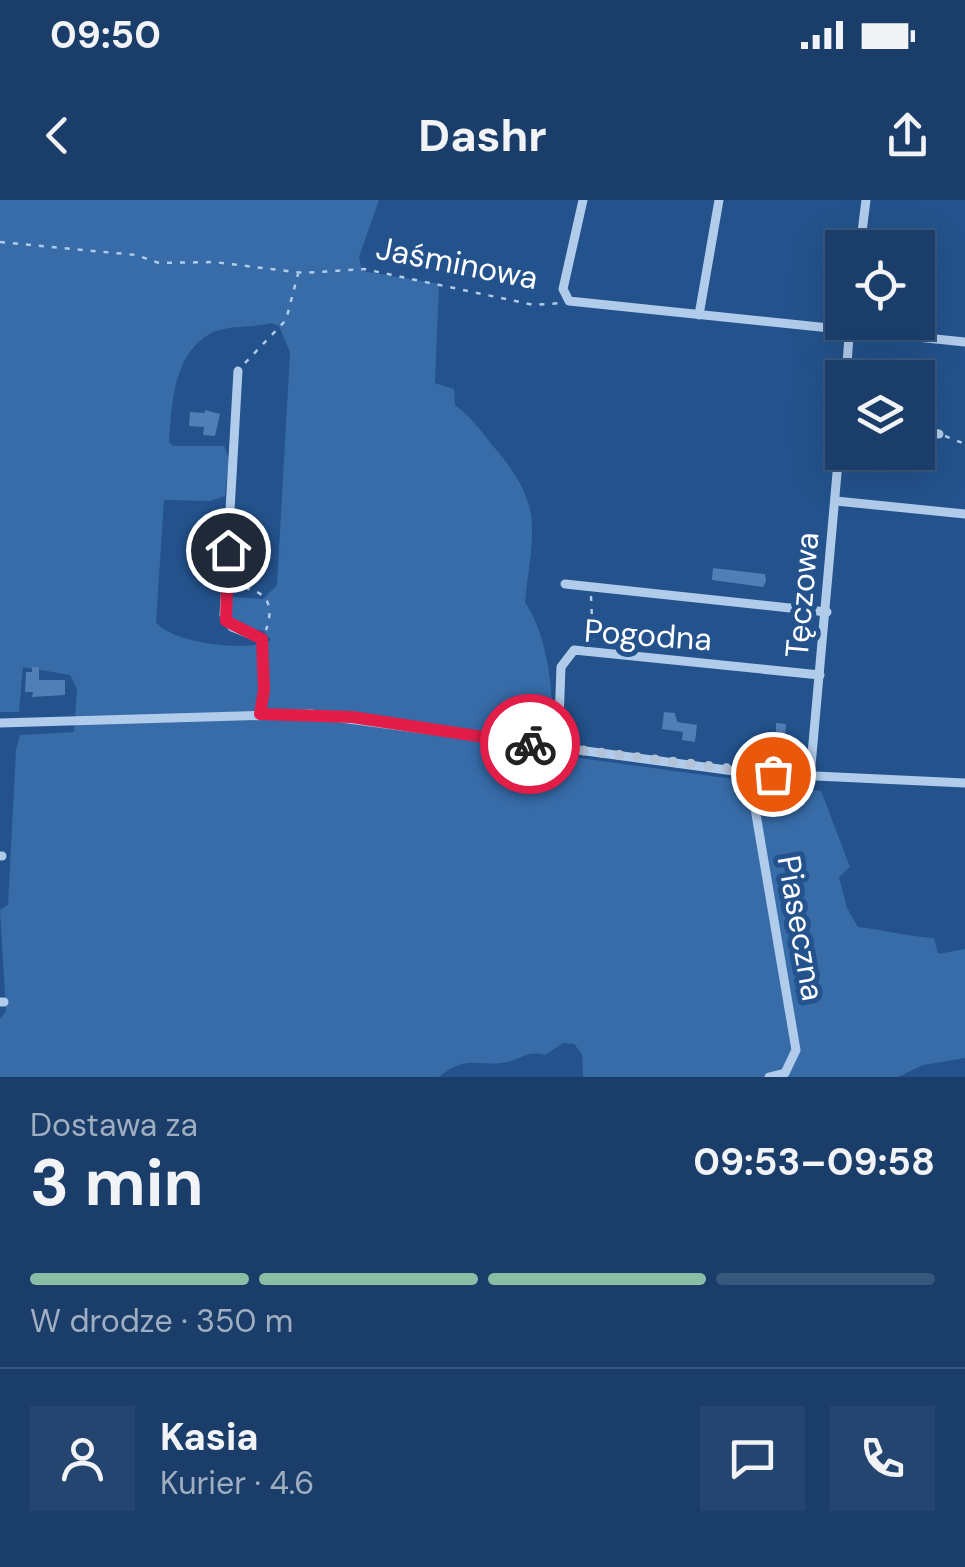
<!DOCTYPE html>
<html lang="pl">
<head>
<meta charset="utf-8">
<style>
	:root { --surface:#1a3e69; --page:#23456f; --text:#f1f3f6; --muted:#9faec0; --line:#38577d; --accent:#8abfa5 }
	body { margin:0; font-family:"DM Sans",sans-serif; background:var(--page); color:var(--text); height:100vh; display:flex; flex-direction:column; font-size:38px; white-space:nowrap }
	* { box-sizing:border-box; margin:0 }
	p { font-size:32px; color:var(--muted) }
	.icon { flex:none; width:55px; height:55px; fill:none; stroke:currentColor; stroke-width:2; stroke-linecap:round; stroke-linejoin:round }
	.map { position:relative; height:877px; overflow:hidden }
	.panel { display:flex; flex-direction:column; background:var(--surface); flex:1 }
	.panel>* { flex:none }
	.fabs { position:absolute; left:825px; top:30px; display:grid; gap:20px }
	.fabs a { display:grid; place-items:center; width:110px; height:110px; border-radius:0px; background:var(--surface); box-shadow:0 10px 40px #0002,0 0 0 2px var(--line); font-size:50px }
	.pin { position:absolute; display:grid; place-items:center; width:85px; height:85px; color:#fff; margin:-42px; border:5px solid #fff; border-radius:50%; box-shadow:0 2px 10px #0007 }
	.courier { position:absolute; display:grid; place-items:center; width:100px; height:100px; margin:-50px; border:8px solid #e11d48; border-radius:50%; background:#fff; color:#222; box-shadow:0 2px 12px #0007 }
	.head em { font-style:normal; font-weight:700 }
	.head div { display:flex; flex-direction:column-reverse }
	.head { display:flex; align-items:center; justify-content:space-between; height:170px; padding:0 30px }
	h1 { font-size:65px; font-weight:700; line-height:75px }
	.bar { display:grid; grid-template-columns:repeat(4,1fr); gap:15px 10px; align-content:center; height:120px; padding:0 30px }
	.bar i { height:12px; border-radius:8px; background:var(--line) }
	.bar .selected { background:var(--accent) }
	.bar p { grid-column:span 4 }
	.line { display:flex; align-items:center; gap:25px; padding:0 30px; border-top:2px solid var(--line) }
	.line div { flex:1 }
	.round { display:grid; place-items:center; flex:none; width:105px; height:105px; border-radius:0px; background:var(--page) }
	.status { display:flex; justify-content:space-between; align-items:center; height:70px; padding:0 50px; background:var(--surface); direction:ltr }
	.status svg { height:28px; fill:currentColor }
	header { display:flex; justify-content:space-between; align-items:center; height:130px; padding:0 30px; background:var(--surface); font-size:45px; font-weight:700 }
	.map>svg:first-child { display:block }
	.green { fill:#376ca9; fill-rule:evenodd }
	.building { fill:#507eb5 }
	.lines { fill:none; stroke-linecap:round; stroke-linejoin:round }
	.path { stroke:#b1cceb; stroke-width:2.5; stroke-dasharray:5 8; stroke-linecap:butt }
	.street { stroke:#b1cceb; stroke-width:9 }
	.done { stroke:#b2c2d7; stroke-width:10; stroke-dasharray:0 18 }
	.route { stroke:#e11d48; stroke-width:12 }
	.labels { text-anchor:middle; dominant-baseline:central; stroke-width:10; stroke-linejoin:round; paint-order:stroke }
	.street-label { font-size:32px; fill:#fff; stroke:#23528c }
</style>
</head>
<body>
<div class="status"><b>09:50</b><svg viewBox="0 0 49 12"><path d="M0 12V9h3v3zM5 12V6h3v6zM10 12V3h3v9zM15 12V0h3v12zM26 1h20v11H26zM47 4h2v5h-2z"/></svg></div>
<header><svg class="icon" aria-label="back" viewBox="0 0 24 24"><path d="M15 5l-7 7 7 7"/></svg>Dashr<svg class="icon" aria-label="share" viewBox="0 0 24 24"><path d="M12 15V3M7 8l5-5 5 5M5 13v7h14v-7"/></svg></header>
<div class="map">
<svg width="965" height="877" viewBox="0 0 965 877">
	<rect width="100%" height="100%" fill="#23528c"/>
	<path class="green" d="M0,0H379L359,57L362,71L439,84L435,183L454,189L455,205C471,217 481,231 493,246C545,306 533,328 525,402C551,441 556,508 550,554L821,591L850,667L839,677L847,708L858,727C885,730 909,737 934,738L938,754L965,749V858L923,865L898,877H583L582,854L574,844L563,843L545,855C528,850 523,858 507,862C480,868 468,853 439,877H0V819L6,811L0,710L8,705L16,550L20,535L74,532L77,489L70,475L23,467L19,512H0ZM271,123L279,126L290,152L277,385L263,399L233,397L227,401L234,426L263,431L271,440C250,453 170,443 156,422L164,300L210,301L225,296L229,259L224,246H173L169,242C172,204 173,149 216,131C232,125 253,128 271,123Z"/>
	<g class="building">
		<path d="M205,210L220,214L215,236L203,235L204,227L189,226L190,212L205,213Z"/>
		<path d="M713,368L765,374L766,381L763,387L712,380Z"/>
		<path d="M32,467H39V480H65V495L32,497L33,492H25L26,472H32Z"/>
		<path d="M664,512L675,513L677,522L697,525L695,542L682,540L683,532L662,529Z"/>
		<path d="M776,523L786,524L785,539L799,540L798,552L752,550L753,536L776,534Z"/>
	</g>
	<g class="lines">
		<g class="path">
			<path d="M0,42L136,55L159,63L214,62L303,73L364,69L534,105L561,103"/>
			<path d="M245,163L286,120L298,74"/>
			<path d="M945,236L965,244"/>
			<path d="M232,386C261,389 277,398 266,430"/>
			<path d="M591,396L593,442"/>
		</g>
		<g class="street">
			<path d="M583,0L563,89L569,101L965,142"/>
			<path d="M860,48L866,0"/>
			<path d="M699,115L719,0"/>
			<path d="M238,171L224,415L232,427L262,439L264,490L259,514"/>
			<path d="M846,178L850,122"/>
			<path d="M918,232L939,234"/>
			<path d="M836,301L965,314"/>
			<path d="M565,384L827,412"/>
			<path d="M0,523L311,514L749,573L965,583"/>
			<path d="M558,548L561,467L574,450L820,475"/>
			<path d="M749,573L796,850L785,873L769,877"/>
			<path d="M810,577L842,217"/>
			<path d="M0,656H2"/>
			<path d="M0,802H4"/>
		</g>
	</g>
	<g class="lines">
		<path class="done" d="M530,544L773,574"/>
		<path class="route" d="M228,350L226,421L262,439L264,490L260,514L352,517L530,544"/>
	</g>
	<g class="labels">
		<g class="street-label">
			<text transform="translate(457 63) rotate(11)">Jaśminowa</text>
			<text transform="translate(802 395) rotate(-85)">Tęczowa</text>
			<text transform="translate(648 435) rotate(4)">Pogodna</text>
			<text transform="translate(801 728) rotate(80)">Piaseczna</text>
		</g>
	</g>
</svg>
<div class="fabs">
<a><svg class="icon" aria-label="locate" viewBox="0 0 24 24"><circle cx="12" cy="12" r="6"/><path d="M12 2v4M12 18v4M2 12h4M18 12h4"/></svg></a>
<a><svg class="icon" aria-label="layers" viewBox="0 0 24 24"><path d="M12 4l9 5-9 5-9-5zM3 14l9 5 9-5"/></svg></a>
</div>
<div class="pin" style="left:773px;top:574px;background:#ea580c"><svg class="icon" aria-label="bag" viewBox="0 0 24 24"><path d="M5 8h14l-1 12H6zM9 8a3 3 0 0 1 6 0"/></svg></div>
<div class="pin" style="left:228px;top:350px;background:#1f2937"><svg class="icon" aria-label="home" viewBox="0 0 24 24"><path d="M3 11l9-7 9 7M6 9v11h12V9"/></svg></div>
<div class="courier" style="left:530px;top:544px"><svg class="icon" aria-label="bike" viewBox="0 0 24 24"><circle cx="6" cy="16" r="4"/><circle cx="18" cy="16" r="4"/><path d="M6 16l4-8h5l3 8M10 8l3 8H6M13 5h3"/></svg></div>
</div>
<section class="panel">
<div class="head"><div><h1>3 min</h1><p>Dostawa za</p></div><em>09:53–09:58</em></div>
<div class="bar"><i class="selected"></i><i class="selected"></i><i class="selected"></i><i></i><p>W drodze · 350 m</p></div>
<div class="line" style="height:180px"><a class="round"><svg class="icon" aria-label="person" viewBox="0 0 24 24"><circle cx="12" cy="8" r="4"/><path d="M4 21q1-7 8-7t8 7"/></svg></a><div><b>Kasia</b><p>Kurier · 4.6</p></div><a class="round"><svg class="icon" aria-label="chat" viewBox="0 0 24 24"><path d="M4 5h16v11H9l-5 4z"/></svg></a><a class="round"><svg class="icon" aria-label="phone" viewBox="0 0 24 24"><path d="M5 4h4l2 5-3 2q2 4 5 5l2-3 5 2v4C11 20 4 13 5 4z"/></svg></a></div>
</section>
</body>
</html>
